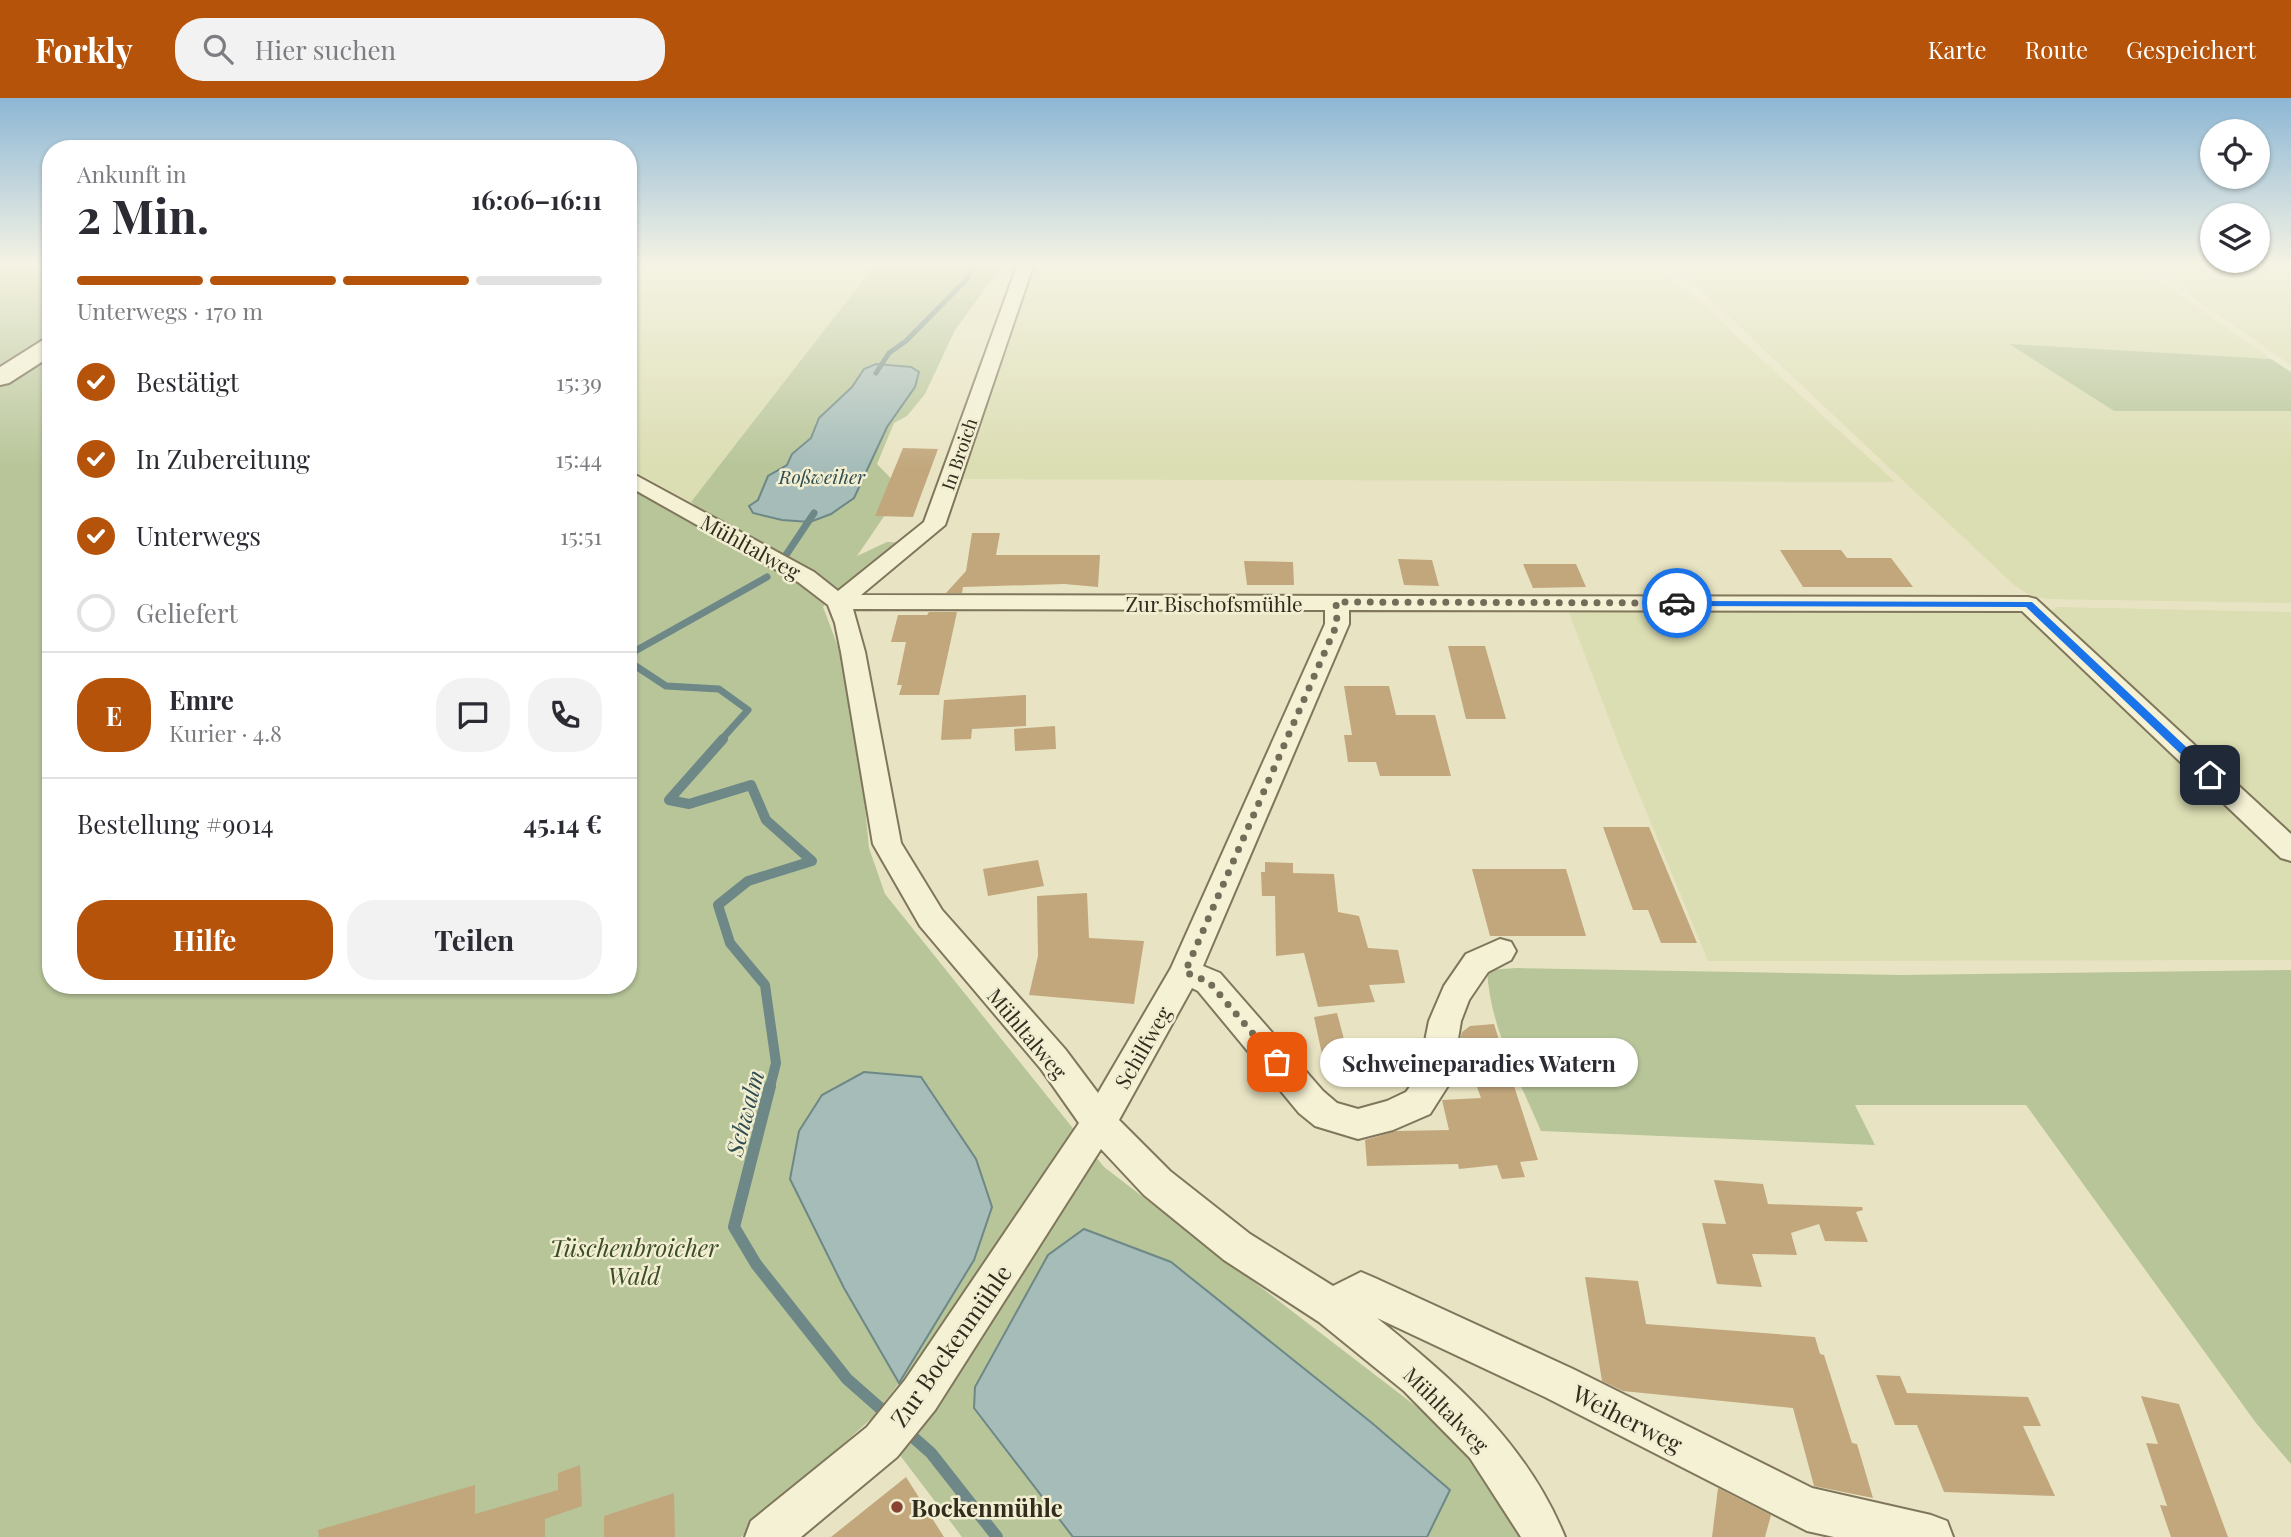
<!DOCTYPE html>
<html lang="de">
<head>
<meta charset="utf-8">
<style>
	:root { --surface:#fff; --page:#f2f2f3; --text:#2b2b33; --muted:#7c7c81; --line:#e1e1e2; --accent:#b45309 }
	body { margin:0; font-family:"Playfair Display",serif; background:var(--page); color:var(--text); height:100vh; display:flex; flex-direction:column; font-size:26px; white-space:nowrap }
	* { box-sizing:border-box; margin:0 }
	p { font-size:23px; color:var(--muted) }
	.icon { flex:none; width:38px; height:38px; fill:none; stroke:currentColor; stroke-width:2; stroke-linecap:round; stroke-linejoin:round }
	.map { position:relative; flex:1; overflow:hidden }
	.details { position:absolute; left:42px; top:42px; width:595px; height:854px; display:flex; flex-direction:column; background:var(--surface); border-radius:28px; box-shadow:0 2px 5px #0004 }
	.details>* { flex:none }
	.tools { position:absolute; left:2200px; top:21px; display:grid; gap:14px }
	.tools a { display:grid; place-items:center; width:70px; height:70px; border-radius:50%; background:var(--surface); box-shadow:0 2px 5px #0004; font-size:35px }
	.pin { position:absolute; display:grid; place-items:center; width:60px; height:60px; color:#fff; margin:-30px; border-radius:14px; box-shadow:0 4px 10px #0006 }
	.courier { position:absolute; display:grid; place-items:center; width:70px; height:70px; margin:-35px; border:5px solid #1a73e8; border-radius:50%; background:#fff; color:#222; box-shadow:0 2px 9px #0007 }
	.bubble { position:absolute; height:49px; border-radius:24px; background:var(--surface); box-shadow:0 2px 5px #0004; font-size:23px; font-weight:700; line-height:49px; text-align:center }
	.head em { font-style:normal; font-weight:700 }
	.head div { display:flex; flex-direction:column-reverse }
	.head { display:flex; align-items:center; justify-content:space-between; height:119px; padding:0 35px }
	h1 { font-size:46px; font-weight:700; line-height:52px }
	.bar { display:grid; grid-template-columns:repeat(4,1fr); gap:10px 7px; align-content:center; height:84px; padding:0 35px }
	.bar i { height:9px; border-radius:5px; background:var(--line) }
	.bar .selected { background:var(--accent) }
	.bar p { grid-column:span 4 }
	.line { display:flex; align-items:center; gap:18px; padding:0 35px; border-top:2px solid var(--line) }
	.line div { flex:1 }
	.round { display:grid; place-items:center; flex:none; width:74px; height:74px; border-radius:28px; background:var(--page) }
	ol { padding:0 35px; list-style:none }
	li { display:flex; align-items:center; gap:21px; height:77px }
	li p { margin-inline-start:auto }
	li .icon { padding:7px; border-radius:50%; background:var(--accent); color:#fff; stroke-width:4 }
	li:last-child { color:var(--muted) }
	li i { width:38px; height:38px; border:4px solid var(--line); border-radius:50% }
	.cta { display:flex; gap:14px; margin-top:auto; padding:14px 35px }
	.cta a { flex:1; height:80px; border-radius:28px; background:var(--accent); color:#fff; font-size:28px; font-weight:700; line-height:80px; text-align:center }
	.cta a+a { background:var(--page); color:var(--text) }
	header { display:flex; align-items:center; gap:42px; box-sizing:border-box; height:98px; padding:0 35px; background:var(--accent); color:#fff }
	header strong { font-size:33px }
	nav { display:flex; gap:38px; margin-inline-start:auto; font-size:24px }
	.search { width:490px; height:63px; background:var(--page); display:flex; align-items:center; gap:18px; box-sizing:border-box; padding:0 24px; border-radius:28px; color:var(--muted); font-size:26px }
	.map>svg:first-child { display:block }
	.farmland { fill:#dbddb2 }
	.green { fill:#b7c599 }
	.water { fill:#a5bcb9; stroke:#6d8887; stroke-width:2 }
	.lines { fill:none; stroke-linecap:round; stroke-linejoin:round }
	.stream-far3 { stroke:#6d8887; stroke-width:5 }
	.stream-far2 { stroke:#6d8887; stroke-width:7 }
	.stream-far1 { stroke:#6d8887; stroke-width:10 }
	.stream { stroke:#6d8887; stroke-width:12 }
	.building { fill:#c2a77d }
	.street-casing { stroke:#80765c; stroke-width:4 }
	.secondary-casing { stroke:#62583f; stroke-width:4 }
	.street { fill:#f4f1d5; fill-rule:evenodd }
	.secondary { fill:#f4f1d5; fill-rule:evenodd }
	.route { fill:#1a73e8 }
	.done { stroke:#726c58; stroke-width:7; stroke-dasharray:0 12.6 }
	.poi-dot { fill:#884333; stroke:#f1eed2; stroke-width:2.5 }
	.labels { text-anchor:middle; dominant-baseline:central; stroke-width:5; stroke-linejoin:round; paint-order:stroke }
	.far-street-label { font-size:18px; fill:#322c1e; stroke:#f1eed2 }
	.far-water-label { font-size:19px; font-style:italic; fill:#2f4c50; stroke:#f1eed2 }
	.street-label { font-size:21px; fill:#322c1e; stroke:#f1eed2 }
	.water-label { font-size:23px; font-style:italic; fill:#2f4c50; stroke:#f1eed2 }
	.near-park-label { font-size:24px; font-style:italic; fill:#3c4c27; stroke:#f1eed2 }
	.near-street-label { font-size:24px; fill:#322c1e; stroke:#f1eed2 }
	.near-poi-label { font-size:24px; font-weight:bold; fill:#322c1e; stroke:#f1eed2; text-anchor:start }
</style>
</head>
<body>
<header>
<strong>Forkly</strong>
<div class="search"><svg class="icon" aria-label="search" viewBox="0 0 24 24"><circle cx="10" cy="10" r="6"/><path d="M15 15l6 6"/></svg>Hier suchen</div>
<nav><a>Karte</a><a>Route</a><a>Gespeichert</a></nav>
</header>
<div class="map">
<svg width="2291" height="1439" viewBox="0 0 2291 1439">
	<rect width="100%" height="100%" fill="#e8e4c3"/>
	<g class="farmland">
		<path d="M628,168H874L691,404L628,370Z"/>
		<path d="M1030,168H1660L1895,384L956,381Z"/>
		<path d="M1675,168H2139L2271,261L2010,247L2114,313H2291V505L2049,501L2031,498L2013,486Z"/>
		<path d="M2148,168H2291V267L2147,168Z"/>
		<path d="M2057,509L2291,514V744L2049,514Z"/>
		<path d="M1568,512H2004L2026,516L2291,759V862L1708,863L1620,650Z"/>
	</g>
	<g class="green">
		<path d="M0,168H51V887H628V377L690,412L695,407L691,404L874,168H1002L955,232L925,296L907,318L894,325L877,366L902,392L857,458L887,444L908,445L846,494H833L823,509L853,588L869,750L885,796L1104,1069L1460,1342L1527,1439H962L893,1348L919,1312L899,1285L873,1319L741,1439H0Z"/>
		<path d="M2009,246L2271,261L2291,274V313H2114Z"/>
		<path d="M1517,870L1899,877L2291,872V1366L2256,1325L2026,1007H1855L1875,1047L1541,1033C1519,981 1490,930 1487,872Z"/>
	</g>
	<g class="water">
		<path d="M876,266L911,269L919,274L915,289L887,329L854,400L831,416L810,424L782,422L753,415L749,408L758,402L768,378L787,367L792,356L811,340L819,320L852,289L864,271Z"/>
		<path d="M864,974L921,979L976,1061L992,1109L974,1162L899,1285L844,1190L790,1081L799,1033L822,997Z"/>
		<path d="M1084,1131L1171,1164L1372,1325L1450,1392L1427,1439H1073L974,1310L975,1289L1048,1157Z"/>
	</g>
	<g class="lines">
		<path class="stream-far3" d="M876,275L889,255L906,243L967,181L973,168"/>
		<g class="stream-far2">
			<path d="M784,460L814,415"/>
			<path d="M628,557L767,479"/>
			<path d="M628,563L666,588L719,591L748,612L721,642"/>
		</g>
		<path class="stream-far1" d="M723,641L669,702L689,706L751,687L766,722L812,763L748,783L718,807L730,845L765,887L776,965L770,989"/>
		<g class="stream">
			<path d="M770,988L734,1129L756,1166L847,1281L889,1318"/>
			<path d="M905,1332L931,1355L997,1439"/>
		</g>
	</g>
	<g class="building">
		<path d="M903,350L938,351L913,419L875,418Z"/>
		<path d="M972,435H1000L996,457H1100L1098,489L1064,486L963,489L962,495H946L966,473Z"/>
		<path d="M1780,452H1841L1847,460H1891L1913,489H1803Z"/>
		<path d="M1398,461L1432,462L1439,488L1404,487Z"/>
		<path d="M1244,463L1293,464L1294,487H1247Z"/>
		<path d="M1523,466H1576L1586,489L1533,490Z"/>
		<path d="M929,514H957L939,597H899L902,587H897L906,544H891L898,517H927Z"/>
		<path d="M1448,548H1485L1506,621H1466Z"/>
		<path d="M1344,588H1389L1396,617H1435L1451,678H1380L1376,664H1348L1344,637H1352Z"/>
		<path d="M1026,597V628L972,631L971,641L941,642L944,602Z"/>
		<path d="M1055,628L1056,651L1015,653L1014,631Z"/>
		<path d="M1603,729H1649L1697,845H1661L1648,812H1633Z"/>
		<path d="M1038,762L1044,788L988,798L983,771Z"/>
		<path d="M1265,764L1293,765V775L1334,776L1338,814L1359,818L1368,850L1398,852L1405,885L1369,887L1375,904L1318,909L1304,855L1276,858L1275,798H1262L1261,774H1265Z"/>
		<path d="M1472,771H1566L1586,838H1490Z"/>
		<path d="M1087,795L1089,840L1144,843L1134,906L1029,897L1038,858L1037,798Z"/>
		<path d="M1337,915L1349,960L1323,961L1314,919Z"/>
		<path d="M1494,926L1538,1062L1520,1064L1525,1079L1502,1081L1497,1067L1459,1071L1458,1066L1367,1068L1365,1042L1396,1033L1449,1032L1442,1002L1481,1000L1460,942L1462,934L1470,928Z"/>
		<path d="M1714,1082L1763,1086L1768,1106L1862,1109L1863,1112L1856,1114L1868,1144L1825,1143L1819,1126L1791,1135L1797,1157L1752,1156L1762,1189L1717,1186L1702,1125L1726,1126Z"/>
		<path d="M1585,1179L1638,1183L1646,1226L1815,1239L1820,1256L1824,1257L1852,1345L1857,1346L1873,1400L1814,1388L1793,1310L1623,1293L1602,1283Z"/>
		<path d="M1876,1277L1900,1278L1907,1295L2028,1299L2041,1328H2023L2055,1398L1944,1394L1917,1327H1895Z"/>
		<path d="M2141,1298L2179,1306L2228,1439H2171L2160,1407L2167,1408L2146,1345L2158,1346Z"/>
		<path d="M580,1367L582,1408L545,1421V1439H319L318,1432L475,1387V1416L558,1392V1375Z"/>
		<path d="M906,1379L944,1439H831Z"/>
		<path d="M1718,1390L1771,1417L1765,1439H1712Z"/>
		<path d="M674,1395L675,1439H604V1418Z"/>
	</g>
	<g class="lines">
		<g class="street-casing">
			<path id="street" d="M1017,168H1033L945,427L861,497L2028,499L2036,501L2291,736V763L2281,760L2022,513L1349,512V526L1203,868L1220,875L1323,993L1337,1005L1358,1011L1387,1003L1406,994L1418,978L1429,923L1444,888L1466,856L1500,841L1511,844L1516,853L1511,862L1488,874L1469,902L1461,923L1451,983L1430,1016L1393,1032L1358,1041L1315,1028L1299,1015L1198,893L1192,890L1119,1022L1170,1073L1250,1136L1333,1188L1361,1174L1375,1180L1573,1271L1812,1390L1931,1417L1947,1423L1953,1439H1834L1807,1433L1545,1299L1377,1220C1455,1283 1526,1344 1565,1439H1521L1470,1360L1404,1293L1319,1224L1224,1162L1144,1097L1101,1051L935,1312L897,1359L801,1439H745L751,1423L867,1329L905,1282L1079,1025L1041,971L920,828L873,746L841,554L835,525L828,507L798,484L628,388V373L814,474L838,493L924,424ZM853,511L1325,512V526L1171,870L1098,995L1065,951L942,812L901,745L865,554Z"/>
		</g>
		<g class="secondary-casing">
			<path id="secondary" d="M51,240V258L9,285L0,287V269L43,242Z"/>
		</g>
		<use href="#street" class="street"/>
		<use href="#secondary" class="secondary"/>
	</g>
	<linearGradient id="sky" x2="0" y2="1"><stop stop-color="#8db7d5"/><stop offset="0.45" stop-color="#f5f3e4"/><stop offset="1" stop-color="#f5f3e4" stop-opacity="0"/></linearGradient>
	<rect width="2291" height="370" fill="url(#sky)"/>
	<path class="route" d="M1674,503L2032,504L2216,677L2214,680H2206L2026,509L1677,508L1672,505Z"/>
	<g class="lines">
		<path class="done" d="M1277,964L1209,884L1185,874L1337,526L1336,504L1677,505"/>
	</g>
	<circle class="poi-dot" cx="897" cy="1409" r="7"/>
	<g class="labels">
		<g class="far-street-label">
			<text transform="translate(959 356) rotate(-71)">In Broich</text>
		</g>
		<g class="far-water-label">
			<text x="822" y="378">Roßweiher</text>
		</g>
		<g class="street-label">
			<text transform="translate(751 448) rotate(29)">Mühltalweg</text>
			<text x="1214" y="505">Zur Bischofsmühle</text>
			<text transform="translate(1028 935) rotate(50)">Mühltalweg</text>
			<text transform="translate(1142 949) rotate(-60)">Schilfweg</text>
			<text transform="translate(1447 1311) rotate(45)">Mühltalweg</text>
		</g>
		<g class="water-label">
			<text transform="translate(744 1015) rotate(-75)">Schwalm</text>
		</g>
		<g class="near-park-label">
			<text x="634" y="1149">Tüschenbroicher<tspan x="634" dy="28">Wald</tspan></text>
		</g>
		<g class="near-street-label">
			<text transform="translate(950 1247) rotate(-55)">Zur Bockenmühle</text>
			<text transform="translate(1628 1320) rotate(27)">Weiherweg</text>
		</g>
		<g class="near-poi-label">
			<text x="911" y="1409">Bockenmühle</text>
		</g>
	</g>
</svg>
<div class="tools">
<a><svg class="icon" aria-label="locate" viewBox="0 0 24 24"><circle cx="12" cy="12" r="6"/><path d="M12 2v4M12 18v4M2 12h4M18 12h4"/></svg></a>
<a><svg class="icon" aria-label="layers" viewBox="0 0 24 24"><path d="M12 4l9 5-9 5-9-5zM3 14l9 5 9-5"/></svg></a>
</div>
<div class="pin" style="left:1277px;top:964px;background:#ea580c"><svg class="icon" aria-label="bag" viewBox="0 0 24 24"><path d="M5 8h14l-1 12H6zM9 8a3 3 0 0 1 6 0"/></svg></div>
<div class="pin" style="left:2210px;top:677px;background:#1f2937"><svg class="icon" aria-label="home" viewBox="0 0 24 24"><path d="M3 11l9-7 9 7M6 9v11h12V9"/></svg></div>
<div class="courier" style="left:1677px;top:505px"><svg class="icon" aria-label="car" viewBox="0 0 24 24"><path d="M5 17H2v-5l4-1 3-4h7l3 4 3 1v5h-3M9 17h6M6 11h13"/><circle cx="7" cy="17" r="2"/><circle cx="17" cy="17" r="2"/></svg></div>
<div class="bubble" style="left:1320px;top:940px;width:318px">Schweineparadies Watern</div>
<section class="details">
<div class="head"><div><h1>2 Min.</h1><p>Ankunft in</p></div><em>16:06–16:11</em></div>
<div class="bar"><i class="selected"></i><i class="selected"></i><i class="selected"></i><i></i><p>Unterwegs · 170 m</p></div>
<ol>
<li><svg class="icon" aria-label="check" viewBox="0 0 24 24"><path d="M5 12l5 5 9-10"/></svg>Bestätigt<p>15:39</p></li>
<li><svg class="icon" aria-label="check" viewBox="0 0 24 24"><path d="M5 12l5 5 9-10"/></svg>In Zubereitung<p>15:44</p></li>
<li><svg class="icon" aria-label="check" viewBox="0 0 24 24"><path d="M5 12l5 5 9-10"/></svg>Unterwegs<p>15:51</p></li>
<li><i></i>Geliefert</li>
</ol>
<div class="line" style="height:126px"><b class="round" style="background:var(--accent);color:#fff">E</b><div><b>Emre</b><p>Kurier · 4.8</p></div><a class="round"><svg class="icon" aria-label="chat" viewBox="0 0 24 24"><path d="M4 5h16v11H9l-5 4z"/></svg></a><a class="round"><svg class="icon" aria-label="phone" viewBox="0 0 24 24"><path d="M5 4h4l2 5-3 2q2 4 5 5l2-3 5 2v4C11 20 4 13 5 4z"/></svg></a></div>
<div class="line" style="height:91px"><div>Bestellung #9014</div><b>45.14 €</b></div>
<div class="cta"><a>Hilfe</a><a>Teilen</a></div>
</section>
</div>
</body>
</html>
